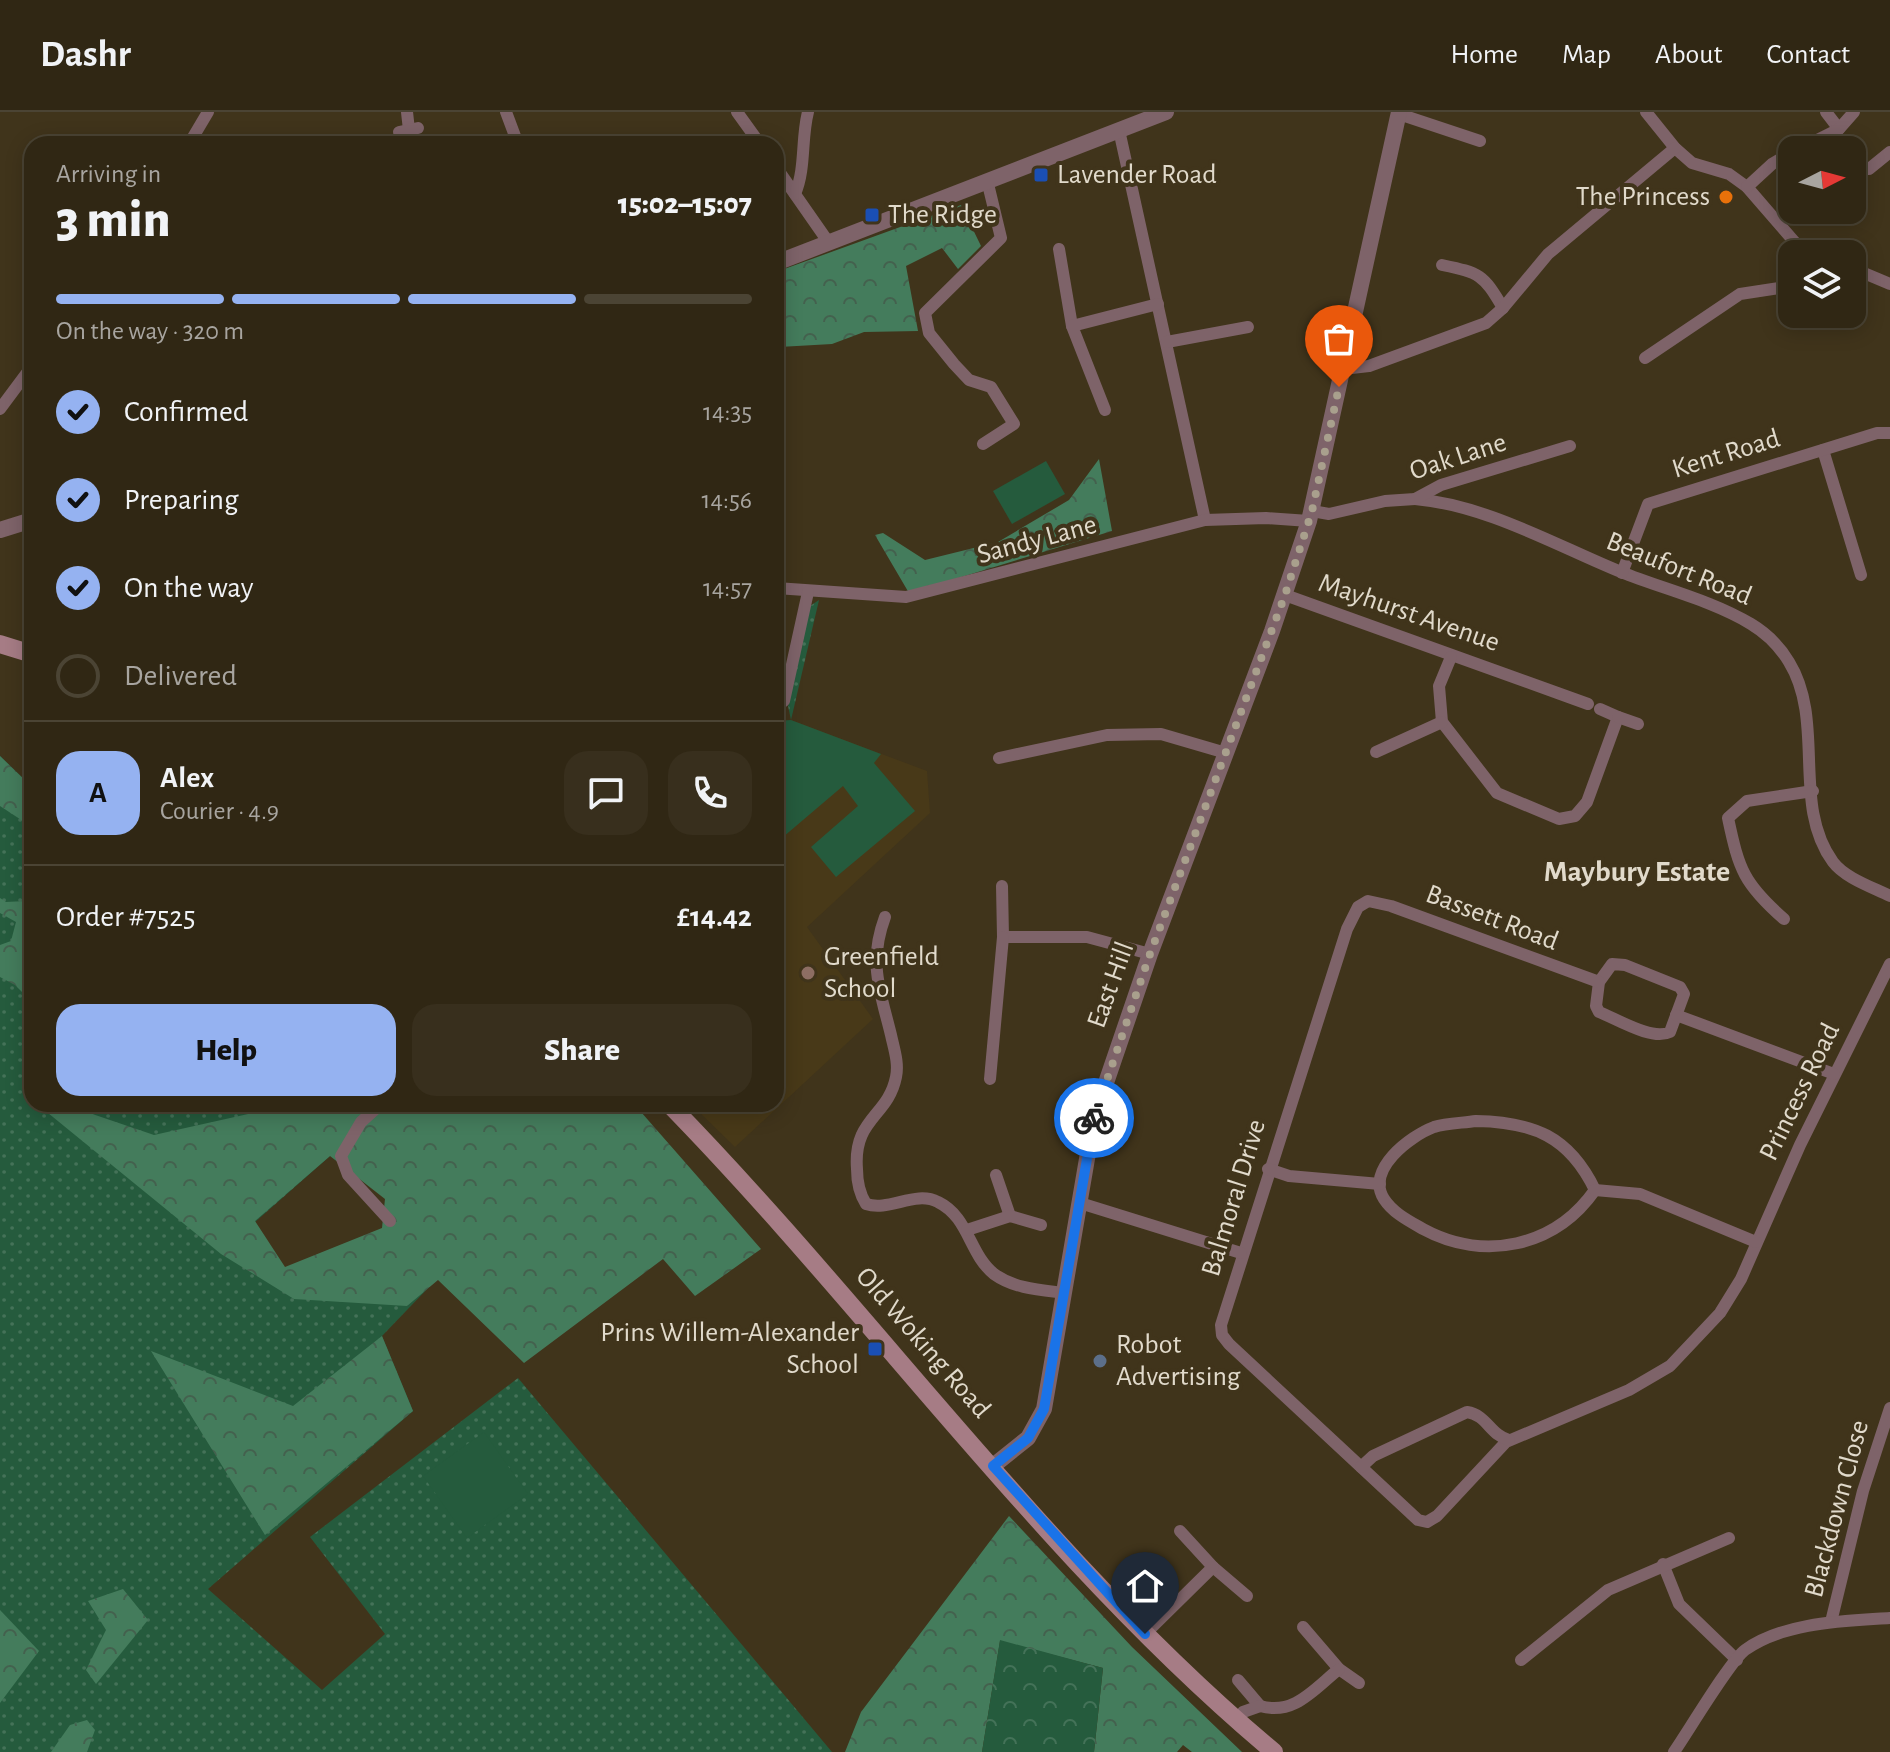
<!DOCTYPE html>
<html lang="en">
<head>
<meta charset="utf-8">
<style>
	:root { --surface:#302714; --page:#382f1d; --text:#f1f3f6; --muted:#a8a5a0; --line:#4b4434; --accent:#95b2f1 }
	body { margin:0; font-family:"Alegreya Sans",sans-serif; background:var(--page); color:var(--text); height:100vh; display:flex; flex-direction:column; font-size:30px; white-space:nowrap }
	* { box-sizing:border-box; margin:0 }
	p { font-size:26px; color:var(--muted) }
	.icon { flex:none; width:44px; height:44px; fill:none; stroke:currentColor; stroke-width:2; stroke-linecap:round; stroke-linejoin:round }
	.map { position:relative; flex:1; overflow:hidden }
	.side { position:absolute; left:24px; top:24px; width:760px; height:976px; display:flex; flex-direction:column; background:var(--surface); border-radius:24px; box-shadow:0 4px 20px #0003,0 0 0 2px var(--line) }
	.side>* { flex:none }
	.needle { width:52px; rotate:84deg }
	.buttons { position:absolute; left:1778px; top:24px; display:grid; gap:16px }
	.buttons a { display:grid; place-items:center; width:88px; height:88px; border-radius:16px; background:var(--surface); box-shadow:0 4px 20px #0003,0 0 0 2px var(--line); font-size:40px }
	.pin { position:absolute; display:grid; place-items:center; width:68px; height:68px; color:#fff; margin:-82px -34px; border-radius:50% 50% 50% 0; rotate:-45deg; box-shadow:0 0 8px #0007 }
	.pin .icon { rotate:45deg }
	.courier { position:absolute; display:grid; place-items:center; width:80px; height:80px; margin:-40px; border:6px solid #1a73e8; border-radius:50%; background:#fff; color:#222; box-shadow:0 2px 10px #0007 }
	.head em { font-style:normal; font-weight:800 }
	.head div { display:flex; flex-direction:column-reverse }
	.head { display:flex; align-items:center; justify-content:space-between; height:136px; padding:0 32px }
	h1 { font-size:52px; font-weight:800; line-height:60px }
	.bar { display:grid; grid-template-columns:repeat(4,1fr); gap:12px 8px; align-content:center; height:96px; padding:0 32px }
	.bar i { height:10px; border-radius:6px; background:var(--line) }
	.bar .on { background:var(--accent) }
	.bar p { grid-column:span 4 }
	.line { display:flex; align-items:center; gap:20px; padding:0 32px; border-top:2px solid var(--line) }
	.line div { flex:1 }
	.round { display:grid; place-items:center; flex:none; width:84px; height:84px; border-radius:24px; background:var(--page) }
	ol { padding:0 32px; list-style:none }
	li { display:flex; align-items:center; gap:24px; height:88px }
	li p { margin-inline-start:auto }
	li .icon { padding:8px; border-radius:50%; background:var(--accent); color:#111; stroke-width:4 }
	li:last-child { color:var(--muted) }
	li i { width:44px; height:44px; border:4px solid var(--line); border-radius:50% }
	.cta { display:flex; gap:16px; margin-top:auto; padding:16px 32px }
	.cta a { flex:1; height:92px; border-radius:24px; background:var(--accent); color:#111; font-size:32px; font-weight:800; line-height:92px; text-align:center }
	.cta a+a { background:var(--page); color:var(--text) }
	header { display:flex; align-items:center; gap:48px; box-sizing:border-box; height:112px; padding:0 40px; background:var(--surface); border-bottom:2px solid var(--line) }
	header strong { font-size:38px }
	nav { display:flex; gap:44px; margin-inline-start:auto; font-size:28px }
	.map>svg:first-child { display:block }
	.built { fill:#483918 }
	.grass { fill:url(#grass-dots) }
	.forest { fill:url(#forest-crowns); fill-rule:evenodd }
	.park { fill:url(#park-crowns) }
	.pitch { fill:#255b3d }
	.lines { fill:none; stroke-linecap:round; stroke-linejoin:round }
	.minor { stroke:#7e6369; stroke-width:12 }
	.tertiary { stroke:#7e6369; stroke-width:16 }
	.secondary { stroke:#a67c85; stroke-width:18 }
	.done { stroke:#a9a08d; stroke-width:8; stroke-dasharray:0 14.4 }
	.route { stroke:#1a73e8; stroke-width:10 }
	.transit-dot { fill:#1a4fb4; stroke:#40341b; stroke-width:3 }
	.food-dot { fill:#e8710a; stroke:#40341b; stroke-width:3 }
	.education-dot { fill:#8d6e63; stroke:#40341b; stroke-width:3 }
	.service-dot { fill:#5c6f8a; stroke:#40341b; stroke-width:3 }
	.labels { text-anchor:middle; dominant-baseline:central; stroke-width:8; stroke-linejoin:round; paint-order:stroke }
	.poi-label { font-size:28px; fill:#e1dacb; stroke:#40341b; text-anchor:start }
	.street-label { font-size:28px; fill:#e1dacb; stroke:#40341b }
	.neighbourhood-label { font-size:30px; font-weight:bold; fill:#e1dacb; stroke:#40341b }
</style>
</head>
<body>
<header>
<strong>Dashr</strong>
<nav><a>Home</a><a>Map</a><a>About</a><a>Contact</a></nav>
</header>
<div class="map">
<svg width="1890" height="1640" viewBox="0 0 1890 1640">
	<defs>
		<pattern id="grass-dots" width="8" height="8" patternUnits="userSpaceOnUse" patternTransform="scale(2)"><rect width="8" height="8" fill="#255b3d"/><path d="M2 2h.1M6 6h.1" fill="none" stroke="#447258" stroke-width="1.8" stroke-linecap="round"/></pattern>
		<pattern id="forest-crowns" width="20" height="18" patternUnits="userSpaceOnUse" patternTransform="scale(2)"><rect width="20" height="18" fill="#447c5c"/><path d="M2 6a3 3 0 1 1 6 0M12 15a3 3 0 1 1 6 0" fill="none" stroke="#44614e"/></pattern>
		<pattern id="park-crowns" width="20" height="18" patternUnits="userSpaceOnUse" patternTransform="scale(2)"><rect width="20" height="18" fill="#255b3d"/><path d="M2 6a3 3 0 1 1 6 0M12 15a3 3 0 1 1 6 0" fill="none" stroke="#447258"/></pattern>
	</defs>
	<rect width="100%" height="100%" fill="#40341b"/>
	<path class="built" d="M791,608L927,659L930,701L807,815L873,907L735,1035L691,992H776V609Z"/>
	<g class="grass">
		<path d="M819,488L791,608L788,594L810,494Z"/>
		<path d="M0,644L32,675V992H296L330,1044L255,1110L284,1155L431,1173L382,1224L413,1299L208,1477L322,1578L385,1522L310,1425L518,1266L832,1640H0Z"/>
	</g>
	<g class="forest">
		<path d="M961,93L981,134L958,157L942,136L906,154L918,219L864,220L832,232L779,235L776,160Z"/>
		<path d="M1099,347L1112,419L909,481L875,423L883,421L925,448L998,430L1069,388Z"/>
		<path d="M0,644L32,675V715L0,694Z"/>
		<path d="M32,782V890L15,873L0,865V833L11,829L16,810L0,801V786L6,790L26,789Z"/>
		<path d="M37,992H63L154,1023L266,998L254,992H634L761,1137L695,1184L663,1147L524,1251L438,1168L407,1194L294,1187L221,1142ZM330,1044L385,1087L382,1116L285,1155L255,1109Z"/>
		<path d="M382,1224L413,1299L265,1423L151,1239L293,1294Z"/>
		<path d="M1009,1404L1132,1535L1242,1640H1192L1183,1633L1177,1640H1094L1103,1556L1000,1529L982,1640H845L861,1600Z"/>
		<path d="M123,1477L148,1508L96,1572L86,1558L106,1518L88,1489Z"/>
		<path d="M0,1498L39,1539L0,1591Z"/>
		<path d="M87,1608L95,1618L87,1640H51L70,1613Z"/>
	</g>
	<path class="park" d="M1000,1528L1103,1556L1094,1640H982Z"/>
	<g class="pitch">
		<path d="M1046,349L1065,382L1012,412L993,379Z"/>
		<path d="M791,608L881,642L874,651L915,699L836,765L811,735L858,694L843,674L776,731V609Z"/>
		<path d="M484,1320L528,1382L467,1426L423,1364Z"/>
	</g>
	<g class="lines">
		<g class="minor">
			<path d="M407,0L409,18"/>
			<path d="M506,0L518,32"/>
			<path d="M737,0L760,32"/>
			<path d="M1646,0L1675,36L1692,51L1729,62L1747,75L1805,142"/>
			<path d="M1826,0L1839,17"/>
			<path d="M1399,2L1480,29"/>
			<path d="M1119,18L1205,408"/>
			<path d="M399,20L418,16"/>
			<path d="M189,32L208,0"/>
			<path d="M1797,38L1839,17L1854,0"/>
			<path d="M776,55L829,131"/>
			<path d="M1869,57L1890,40"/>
			<path d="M1747,75L1772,52L1792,40"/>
			<path d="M795,82C806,56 801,27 808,0"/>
			<path d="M1059,137L1072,214"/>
			<path d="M1442,153C1480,161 1483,162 1503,196"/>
			<path d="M1852,156L1890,172"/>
			<path d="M1167,230L1248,215"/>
			<path d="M1645,246L1740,182L1792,174"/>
			<path d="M1343,257L1369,254L1486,211L1503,196L1548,142L1675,36"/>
			<path d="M0,297L32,254"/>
			<path d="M1105,298L1072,214L1158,192"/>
			<path d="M983,332L1014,312L991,275L969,268L954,252L929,221L925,201L1001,126L988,72"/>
			<path d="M1823,338L1861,463"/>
			<path d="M1415,387C1486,393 1555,433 1621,460C1663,477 1711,488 1751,512C1766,521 1780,535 1789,550C1826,610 1791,693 1833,750C1845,766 1872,775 1890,784"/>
			<path d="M1312,399L1329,402L1385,389L1415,387L1441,373L1570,334"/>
			<path d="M1622,461L1648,392L1877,321H1890"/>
			<path d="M776,476L906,485L1205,408L1266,406L1309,409"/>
			<path d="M1285,483L1588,592"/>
			<path d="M1451,545L1439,574L1442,610L1497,681L1559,707L1575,704L1587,690L1618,605L1600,597"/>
			<path d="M776,594L784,589L808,480"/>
			<path d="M1618,605L1638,612"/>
			<path d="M1376,640L1442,610"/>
			<path d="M999,646L1107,623L1161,622L1226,641"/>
			<path d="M1002,774L1003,825H1087L1150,842"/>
			<path d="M885,805C868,851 880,878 891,923C894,937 899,951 896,965C888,1005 853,1006 857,1057C857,1070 859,1081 866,1092C889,1100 915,1078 938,1090C969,1105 969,1142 994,1162C1015,1177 1041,1178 1065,1181"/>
			<path d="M1784,807C1744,772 1739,758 1728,706L1747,689L1813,679"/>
			<path d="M1612,852L1625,853L1680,875L1684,882L1670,920C1652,929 1617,907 1599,900L1596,894L1599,870Z"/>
			<path d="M1599,870L1391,794L1368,789L1358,795L1347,817L1221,1213L1222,1223L1229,1232L1418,1408L1427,1410L1437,1404L1506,1330L1629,1278L1670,1254L1720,1201L1741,1167L1800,1033L1890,852"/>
			<path d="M1676,903L1834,962"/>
			<path d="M990,967L1003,825"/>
			<path d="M381,992L361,1010L341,1044L348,1063L390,1109"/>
			<path d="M1476,1009C1533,1010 1569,1024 1595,1078C1555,1135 1484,1150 1423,1117C1409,1109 1393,1101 1384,1087C1365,1058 1410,1024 1434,1015C1446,1011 1463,1011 1476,1009Z"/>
			<path d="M1268,1057L1289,1064L1380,1072"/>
			<path d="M996,1063L1010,1104"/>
			<path d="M1595,1078L1640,1082L1756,1130"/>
			<path d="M1080,1091L1241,1141"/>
			<path d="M967,1118L1010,1104L1041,1113"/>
			<path d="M1361,1355L1373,1344L1467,1300C1487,1303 1490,1323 1509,1328"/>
			<path d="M1180,1419L1213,1455L1247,1484"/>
			<path d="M1663,1452L1679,1492L1737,1548"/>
			<path d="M1831,1510L1863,1379L1890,1296"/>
			<path d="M1303,1515L1339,1557L1359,1571"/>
			<path d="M1145,1522L1213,1455"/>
			<path d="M1521,1548L1608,1478L1729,1426"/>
			<path d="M1238,1568L1260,1594"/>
			<path d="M1260,1594C1294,1604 1314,1577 1339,1557"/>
			<path d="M1236,1609L1243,1600L1260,1594"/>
			<path d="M1674,1640C1688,1620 1730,1549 1745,1538C1784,1510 1845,1509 1890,1506"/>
		</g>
		<g class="tertiary">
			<path d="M776,151L1166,0"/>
			<path d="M0,418L32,408"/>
			<path d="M993,1354L1028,1326L1044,1297L1094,1006L1150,842L1272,519L1309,409L1399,0"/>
		</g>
		<g class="secondary">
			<path d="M0,532L32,542"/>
			<path d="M669,992C875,1203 1047,1450 1274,1640"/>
		</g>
	</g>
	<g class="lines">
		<path class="done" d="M1094,1006L1150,842L1285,483L1312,399L1339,275"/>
		<path class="route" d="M1094,1006L1044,1297L1028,1326L993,1354L1145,1522"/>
	</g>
	<g class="transit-dot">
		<rect x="1033" y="55" width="16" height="16" rx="4"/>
		<rect x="864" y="95" width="16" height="16" rx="4"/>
		<rect x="867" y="1229" width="16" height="16" rx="4"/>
	</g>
	<circle class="food-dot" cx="1726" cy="85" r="8"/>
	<circle class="education-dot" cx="808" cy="861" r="8"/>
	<circle class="service-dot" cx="1100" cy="1249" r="8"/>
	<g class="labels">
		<g class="poi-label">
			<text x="1057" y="63">Lavender Road</text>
			<text x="1710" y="85" text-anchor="end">The Princess</text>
			<text x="888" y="103">The Ridge</text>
			<text x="824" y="845">Greenfield<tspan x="824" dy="32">School</tspan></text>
			<text x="859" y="1221" text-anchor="end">Prins Willem-Alexander<tspan x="859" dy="32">School</tspan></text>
			<text x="1116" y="1233">Robot<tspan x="1116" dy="32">Advertising</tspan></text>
		</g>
		<g class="street-label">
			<text transform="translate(1726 342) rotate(-17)">Kent Road</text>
			<text transform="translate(1458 345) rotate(-18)">Oak Lane</text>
			<text transform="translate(1037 428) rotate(-15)">Sandy Lane</text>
			<text transform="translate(1679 457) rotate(22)">Beaufort Road</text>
			<text transform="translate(1409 501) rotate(19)">Mayhurst Avenue</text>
			<text transform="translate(1492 806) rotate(21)">Bassett Road</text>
			<text transform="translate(1111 873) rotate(-70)">East Hill</text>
			<text transform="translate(1800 980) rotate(-64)">Princess Road</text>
			<text transform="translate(1234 1086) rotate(-73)">Balmoral Drive</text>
			<text transform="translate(923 1231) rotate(49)">Old Woking Road</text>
			<text transform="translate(1837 1397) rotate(-75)">Blackdown Close</text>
		</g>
		<g class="neighbourhood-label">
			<text x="1637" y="760">Maybury Estate</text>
		</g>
	</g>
</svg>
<div class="buttons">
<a><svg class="needle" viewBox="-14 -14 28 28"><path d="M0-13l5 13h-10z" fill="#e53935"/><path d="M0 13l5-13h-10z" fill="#a8a5a0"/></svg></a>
<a><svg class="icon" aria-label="layers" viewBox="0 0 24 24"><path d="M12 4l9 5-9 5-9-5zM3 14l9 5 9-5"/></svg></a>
</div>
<div class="pin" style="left:1339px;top:275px;background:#ea580c"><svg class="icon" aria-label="bag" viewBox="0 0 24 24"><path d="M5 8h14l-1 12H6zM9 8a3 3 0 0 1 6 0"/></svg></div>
<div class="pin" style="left:1145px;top:1522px;background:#1f2937"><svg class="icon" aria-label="home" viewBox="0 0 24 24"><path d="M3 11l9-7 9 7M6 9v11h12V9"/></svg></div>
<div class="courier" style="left:1094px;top:1006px"><svg class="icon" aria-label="bike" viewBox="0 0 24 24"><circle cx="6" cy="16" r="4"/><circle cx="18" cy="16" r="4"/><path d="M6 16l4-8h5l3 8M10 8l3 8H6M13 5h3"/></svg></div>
<section class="side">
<div class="head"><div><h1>3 min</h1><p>Arriving in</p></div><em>15:02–15:07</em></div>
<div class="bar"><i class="on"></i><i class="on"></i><i class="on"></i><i></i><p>On the way · 320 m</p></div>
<ol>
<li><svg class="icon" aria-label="check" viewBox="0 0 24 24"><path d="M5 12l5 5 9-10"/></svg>Confirmed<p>14:35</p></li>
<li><svg class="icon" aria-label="check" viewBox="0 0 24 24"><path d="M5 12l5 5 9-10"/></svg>Preparing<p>14:56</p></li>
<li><svg class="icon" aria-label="check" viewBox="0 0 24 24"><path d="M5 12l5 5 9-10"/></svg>On the way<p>14:57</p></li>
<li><i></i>Delivered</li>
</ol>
<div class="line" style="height:144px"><b class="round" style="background:var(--accent);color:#111">A</b><div><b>Alex</b><p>Courier · 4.9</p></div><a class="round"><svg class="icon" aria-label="chat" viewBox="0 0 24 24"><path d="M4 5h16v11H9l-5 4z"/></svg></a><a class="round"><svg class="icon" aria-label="phone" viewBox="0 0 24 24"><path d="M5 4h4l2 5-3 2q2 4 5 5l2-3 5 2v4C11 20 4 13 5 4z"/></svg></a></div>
<div class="line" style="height:104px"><div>Order #7525</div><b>£14.42</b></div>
<div class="cta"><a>Help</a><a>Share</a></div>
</section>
</div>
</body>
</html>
